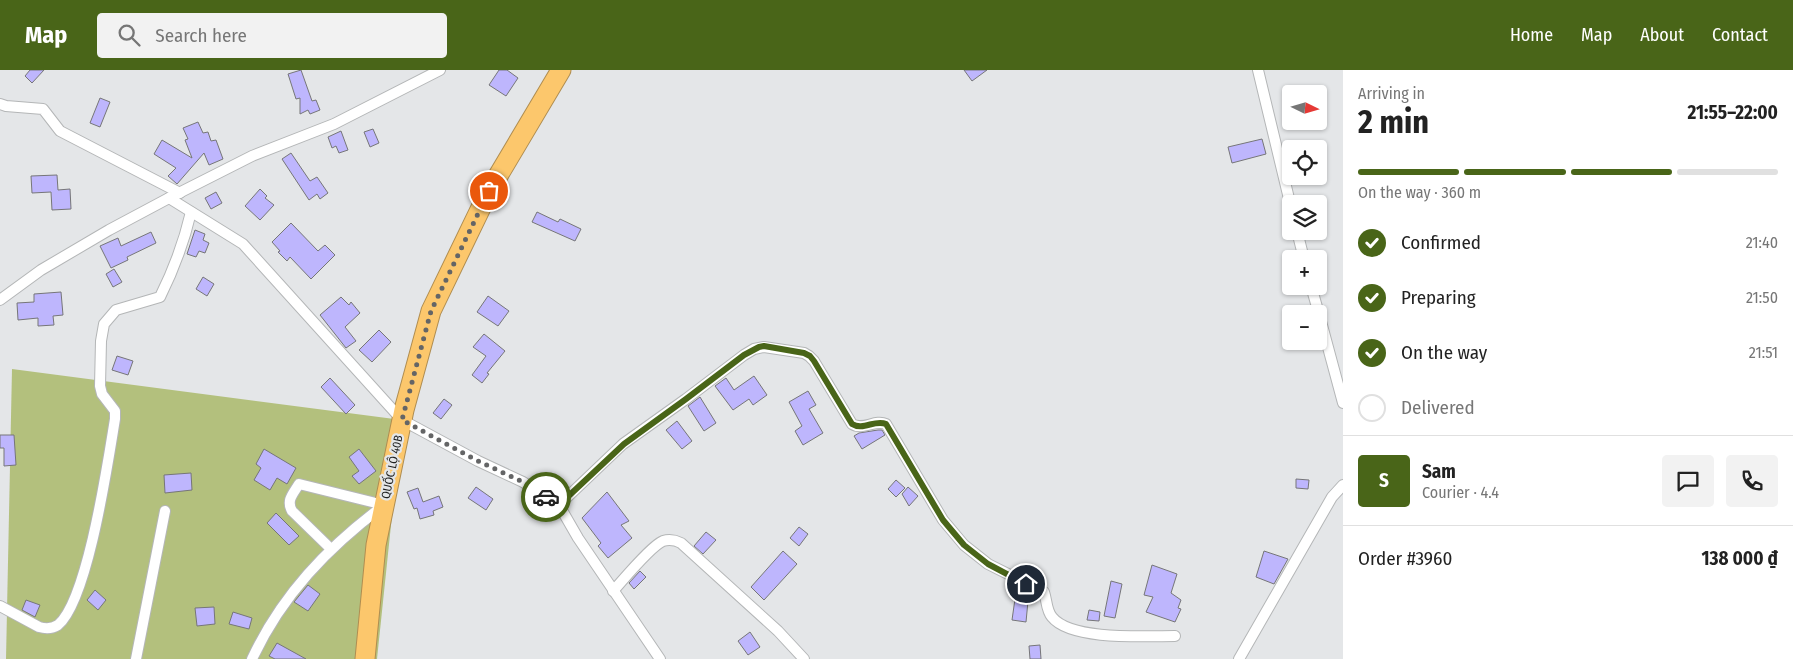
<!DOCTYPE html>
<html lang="en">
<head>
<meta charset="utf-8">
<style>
	:root { --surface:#fff; --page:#f2f2f2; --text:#222; --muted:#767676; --line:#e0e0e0; --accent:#496518 }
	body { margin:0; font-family:"Fira Sans Condensed",sans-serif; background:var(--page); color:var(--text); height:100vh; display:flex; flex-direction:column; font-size:19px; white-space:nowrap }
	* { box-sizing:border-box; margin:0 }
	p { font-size:16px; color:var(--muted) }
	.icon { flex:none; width:28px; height:28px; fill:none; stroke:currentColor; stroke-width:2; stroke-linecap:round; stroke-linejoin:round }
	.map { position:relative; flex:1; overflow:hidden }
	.drawer { display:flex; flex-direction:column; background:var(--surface); width:450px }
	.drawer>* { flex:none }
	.needle { width:32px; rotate:95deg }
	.controls { position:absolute; left:1282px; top:15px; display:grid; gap:10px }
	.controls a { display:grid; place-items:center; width:45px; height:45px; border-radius:5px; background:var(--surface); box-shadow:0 1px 4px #0004; font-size:25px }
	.pin { position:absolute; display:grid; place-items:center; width:42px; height:42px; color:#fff; margin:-21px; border:2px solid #fff; border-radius:50%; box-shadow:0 1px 5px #0007 }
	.courier { position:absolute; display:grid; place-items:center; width:50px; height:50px; margin:-25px; border:4px solid #496518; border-radius:50%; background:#fff; color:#222; box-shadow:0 1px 6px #0007 }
	.headline em { font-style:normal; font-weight:700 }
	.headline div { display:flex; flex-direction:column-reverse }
	.headline { display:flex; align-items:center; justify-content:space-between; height:85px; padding:0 15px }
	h1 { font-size:32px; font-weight:700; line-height:38px }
	.bar { display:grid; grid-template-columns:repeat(4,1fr); gap:8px 5px; align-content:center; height:60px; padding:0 15px }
	.bar i { height:6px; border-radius:4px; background:var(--line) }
	.bar .on { background:var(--accent) }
	.bar p { grid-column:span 4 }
	.line { display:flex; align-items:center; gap:12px; padding:0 15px; border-top:1px solid var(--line) }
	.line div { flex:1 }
	.round { display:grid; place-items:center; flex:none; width:52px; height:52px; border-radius:5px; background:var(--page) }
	ol { padding:0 15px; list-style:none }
	li { display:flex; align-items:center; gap:15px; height:55px }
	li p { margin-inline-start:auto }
	li .icon { padding:5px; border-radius:50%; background:var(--accent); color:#fff; stroke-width:4 }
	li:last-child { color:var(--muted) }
	li i { width:28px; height:28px; border:2px solid var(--line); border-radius:50% }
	header { display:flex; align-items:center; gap:30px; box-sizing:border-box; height:70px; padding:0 25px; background:var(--accent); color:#fff }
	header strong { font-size:24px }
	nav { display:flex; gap:28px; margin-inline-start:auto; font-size:18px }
	.search { width:350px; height:45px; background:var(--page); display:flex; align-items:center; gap:12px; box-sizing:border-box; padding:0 18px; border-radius:5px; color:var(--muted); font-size:19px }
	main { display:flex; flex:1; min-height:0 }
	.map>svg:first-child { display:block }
	.green { fill:#b3c07d }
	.building { fill:#beb6fd; stroke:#767678 }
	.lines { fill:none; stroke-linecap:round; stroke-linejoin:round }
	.street-casing { stroke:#b4b6b7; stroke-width:12 }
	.highway-casing { stroke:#af8d51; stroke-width:21 }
	.street { stroke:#fff; stroke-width:10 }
	.highway { stroke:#fcc76c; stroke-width:19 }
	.done { stroke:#646566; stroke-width:5; stroke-dasharray:0 9 }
	.route { stroke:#496518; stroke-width:6 }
	.labels { text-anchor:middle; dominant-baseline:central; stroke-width:4.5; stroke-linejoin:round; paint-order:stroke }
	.street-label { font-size:12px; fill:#1f2020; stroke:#e4e6e8 }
</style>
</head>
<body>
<header>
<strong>Map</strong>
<div class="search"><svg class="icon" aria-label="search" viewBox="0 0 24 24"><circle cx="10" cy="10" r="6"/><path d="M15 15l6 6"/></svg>Search here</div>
<nav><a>Home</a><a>Map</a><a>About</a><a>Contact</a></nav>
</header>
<main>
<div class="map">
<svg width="1343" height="589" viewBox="0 0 1343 589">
	<rect width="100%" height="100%" fill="#e4e6e8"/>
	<path class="green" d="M12,299L402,350L377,589H6Z"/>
	<g class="building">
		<path d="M30,0H44L32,13L25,6Z"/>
		<path d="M301,0L312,31L316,30L320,40L310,44L308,40L300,44V28L296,29L288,4Z"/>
		<path d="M499,0H507L518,8L506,26L489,15Z"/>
		<path d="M964,0H987L972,11Z"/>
		<path d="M100,28L110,32L100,57L90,53Z"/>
		<path d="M198,52L203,63L208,62L211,71L216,70L223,89L209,95L204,83L177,114L168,106L176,98L154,84L162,70L192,88L185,70L188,69L183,58Z"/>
		<path d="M373,59L379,73L370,77L364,62Z"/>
		<path d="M341,61L348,80L339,83L336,76L332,78L328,67Z"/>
		<path d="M1262,69L1266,84L1232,93L1228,77Z"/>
		<path d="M291,83L310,111L317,107L328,123L320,129L317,124L309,130L282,89Z"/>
		<path d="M57,105L58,120L70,119L71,139L52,140L51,122L32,123L31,106Z"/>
		<path d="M260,119L267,126L265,128L274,135L260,150L245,136Z"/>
		<path d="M216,122L222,133L211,139L205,128Z"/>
		<path d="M537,142L558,152L560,149L581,159L575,171L532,152Z"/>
		<path d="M291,153L318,181L325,175L335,185L311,209L290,187L287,191L278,182L280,181L272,172Z"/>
		<path d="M195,160L205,164L203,170L209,173L205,183L199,181L196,187L187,184Z"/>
		<path d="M151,162L156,173L127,187L128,190L111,198L100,176L118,168L121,176Z"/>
		<path d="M114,199L122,212L113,217L106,204Z"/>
		<path d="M203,207L214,214L207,226L196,219Z"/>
		<path d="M61,222L63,245L53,246L54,255L38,256V248L18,250L17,233L34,232V224Z"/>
		<path d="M488,226L509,241L498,256L477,242Z"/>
		<path d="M341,227L349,235L351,232L360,243L345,257L356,271L346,278L320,245Z"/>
		<path d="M379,260L391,272L372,292L359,280Z"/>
		<path d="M484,264L505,281L487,303L489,304L482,313L472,305L486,286L473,277Z"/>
		<path d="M117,286L133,291L128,305L112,300Z"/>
		<path d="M754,306L767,325L753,335L749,329L733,340L715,316L726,308L734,320Z"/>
		<path d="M330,308L355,335L346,344L321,317Z"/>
		<path d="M808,321L816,335L809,339L823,363L803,375L795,361L802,356L789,332Z"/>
		<path d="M700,327L716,353L704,361L688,336Z"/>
		<path d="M444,329L452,335L441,349L433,343Z"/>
		<path d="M677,351L692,371L682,379L666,360Z"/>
		<path d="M878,360H882L885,365L862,379L854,366L859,363Z"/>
		<path d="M0,365H14L16,395L4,396V378H0Z"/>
		<path d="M264,379L296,398L287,414L277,408L270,420L254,410L261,398L256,394Z"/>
		<path d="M359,379L376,401L359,414L352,406L359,401L349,387Z"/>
		<path d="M191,403L192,420L165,423L164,405Z"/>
		<path d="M554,407L565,416L557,426L546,418Z"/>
		<path d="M1296,409L1309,410L1308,419L1296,418Z"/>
		<path d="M896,410L905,418L896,427L888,419Z"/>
		<path d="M476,417L493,429L486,440L468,428Z"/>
		<path d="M908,417L918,426L909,436L902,424Z"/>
		<path d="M418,418L423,432L439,426L443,437L433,441L434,445L420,449L417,438L414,439L407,422Z"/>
		<path d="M607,422L629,451L621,455L632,468L608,488L598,476L601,473L582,448Z"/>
		<path d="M276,443L299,466L289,475L267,453Z"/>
		<path d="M799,457L808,464L799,476L790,468Z"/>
		<path d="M706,462L716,470L703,484L694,476Z"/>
		<path d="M783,481L797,494L764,530L751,517Z"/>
		<path d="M1264,481L1288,489L1274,514L1256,507Z"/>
		<path d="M1152,495L1177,504L1171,523L1181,530L1178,538L1181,539L1175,552L1146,542L1153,527L1144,525Z"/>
		<path d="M640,501L646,507L634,519L629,513Z"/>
		<path d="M1111,511L1122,514L1115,548L1104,546Z"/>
		<path d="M308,515L320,524L308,541L294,532Z"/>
		<path d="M95,520L106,530L98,540L87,530Z"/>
		<path d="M1015,529L1028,531L1026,552L1012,550Z"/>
		<path d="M26,530L40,535L35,547L22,540Z"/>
		<path d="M214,537L215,554L197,556L195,538Z"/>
		<path d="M1089,540L1100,542L1099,551L1087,550Z"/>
		<path d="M233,542L252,548L249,559L229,554Z"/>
		<path d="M750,562L760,577L748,585L738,571Z"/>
		<path d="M277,573L306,589H275L269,586Z"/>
		<path d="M1040,575L1041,589H1030L1029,576Z"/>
	</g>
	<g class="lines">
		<g class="street-casing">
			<g id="street">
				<path d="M1258,0L1291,137"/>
				<path d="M0,34L6,36L43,39L60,61L180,123"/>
				<path d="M169,128L243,174L402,350L478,391L523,412L559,435L578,468L660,589"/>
				<path d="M1297,161L1304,189"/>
				<path d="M1311,216L1319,244"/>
				<path d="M0,230L41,200L109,160L169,128L252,86L334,54L440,0"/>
				<path d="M1319,244L1343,333"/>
				<path d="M559,435L623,374L686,329L744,285L754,279L764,277L804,283L809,286L814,291L852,354C863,361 875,349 886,354L943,450L964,475L988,494L1044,522C1047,530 1046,540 1052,547C1071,571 1147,566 1175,566"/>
				<path d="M331,479L292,441C286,430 293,424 299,414L384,435"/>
				<path d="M613,521C623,510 651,476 663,471C670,469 675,470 681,473L778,561L804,589"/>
				<path d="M0,536L39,557C46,559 52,559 58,555C88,530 108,391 115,349V341L102,324L100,316L101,271L104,254L116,240L160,227C174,199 184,172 191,142"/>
				<path d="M136,589L165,441"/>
				<path d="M252,589C282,525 327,478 383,436"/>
				<path d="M1239,589L1332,427L1343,415"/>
			</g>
		</g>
		<g class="highway-casing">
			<path id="highway" d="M365,589L376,475L404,340L431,241L489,121L561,0"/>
		</g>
		<use href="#street" class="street"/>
		<use href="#highway" class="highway"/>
	</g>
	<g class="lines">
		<path class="done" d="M489,121L431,241L402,350L478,391L523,412L546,427"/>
		<path class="route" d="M546,427L559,435L624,374L686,329L744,285L759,277L764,276L804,283L810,286L814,291L852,354C863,361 875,349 886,354L943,450L964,475L988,494L1026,514"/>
	</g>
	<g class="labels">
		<g class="street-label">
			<text transform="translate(392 397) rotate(-78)">QUỐC LỘ 40B</text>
		</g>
	</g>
</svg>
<div class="controls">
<a><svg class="needle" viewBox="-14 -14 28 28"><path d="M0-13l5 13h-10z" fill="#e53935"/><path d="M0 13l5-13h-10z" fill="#767676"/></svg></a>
<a><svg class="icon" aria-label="locate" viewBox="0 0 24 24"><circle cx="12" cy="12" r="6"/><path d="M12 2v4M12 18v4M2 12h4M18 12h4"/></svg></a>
<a><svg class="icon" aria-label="layers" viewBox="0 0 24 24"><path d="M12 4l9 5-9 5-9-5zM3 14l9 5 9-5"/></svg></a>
<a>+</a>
<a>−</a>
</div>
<div class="pin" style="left:489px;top:121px;background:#ea580c"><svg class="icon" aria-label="bag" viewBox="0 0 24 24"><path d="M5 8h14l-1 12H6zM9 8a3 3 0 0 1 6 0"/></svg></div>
<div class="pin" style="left:1026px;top:514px;background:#1f2937"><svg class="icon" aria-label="home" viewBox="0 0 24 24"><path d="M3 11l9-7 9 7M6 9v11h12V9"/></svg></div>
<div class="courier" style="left:546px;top:427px"><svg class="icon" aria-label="car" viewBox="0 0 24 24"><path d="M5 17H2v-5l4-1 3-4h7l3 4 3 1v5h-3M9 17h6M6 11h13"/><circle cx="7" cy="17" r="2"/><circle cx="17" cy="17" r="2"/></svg></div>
</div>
<section class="drawer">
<div class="headline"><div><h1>2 min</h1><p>Arriving in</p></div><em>21:55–22:00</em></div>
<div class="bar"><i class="on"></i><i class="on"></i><i class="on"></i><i></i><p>On the way · 360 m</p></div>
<ol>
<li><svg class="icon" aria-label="check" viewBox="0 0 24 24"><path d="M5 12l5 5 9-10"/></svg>Confirmed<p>21:40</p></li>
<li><svg class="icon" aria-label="check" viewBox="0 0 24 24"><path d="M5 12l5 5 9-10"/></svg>Preparing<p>21:50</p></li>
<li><svg class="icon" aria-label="check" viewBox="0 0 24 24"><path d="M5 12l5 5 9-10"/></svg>On the way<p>21:51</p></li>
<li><i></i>Delivered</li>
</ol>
<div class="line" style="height:90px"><b class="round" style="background:var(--accent);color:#fff">S</b><div><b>Sam</b><p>Courier · 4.4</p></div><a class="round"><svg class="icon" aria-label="chat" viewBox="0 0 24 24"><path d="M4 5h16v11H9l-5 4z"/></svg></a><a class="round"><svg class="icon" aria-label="phone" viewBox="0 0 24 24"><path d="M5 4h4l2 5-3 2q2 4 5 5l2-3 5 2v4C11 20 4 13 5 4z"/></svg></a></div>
<div class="line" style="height:65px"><div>Order #3960</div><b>138 000 ₫</b></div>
</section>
</main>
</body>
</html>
